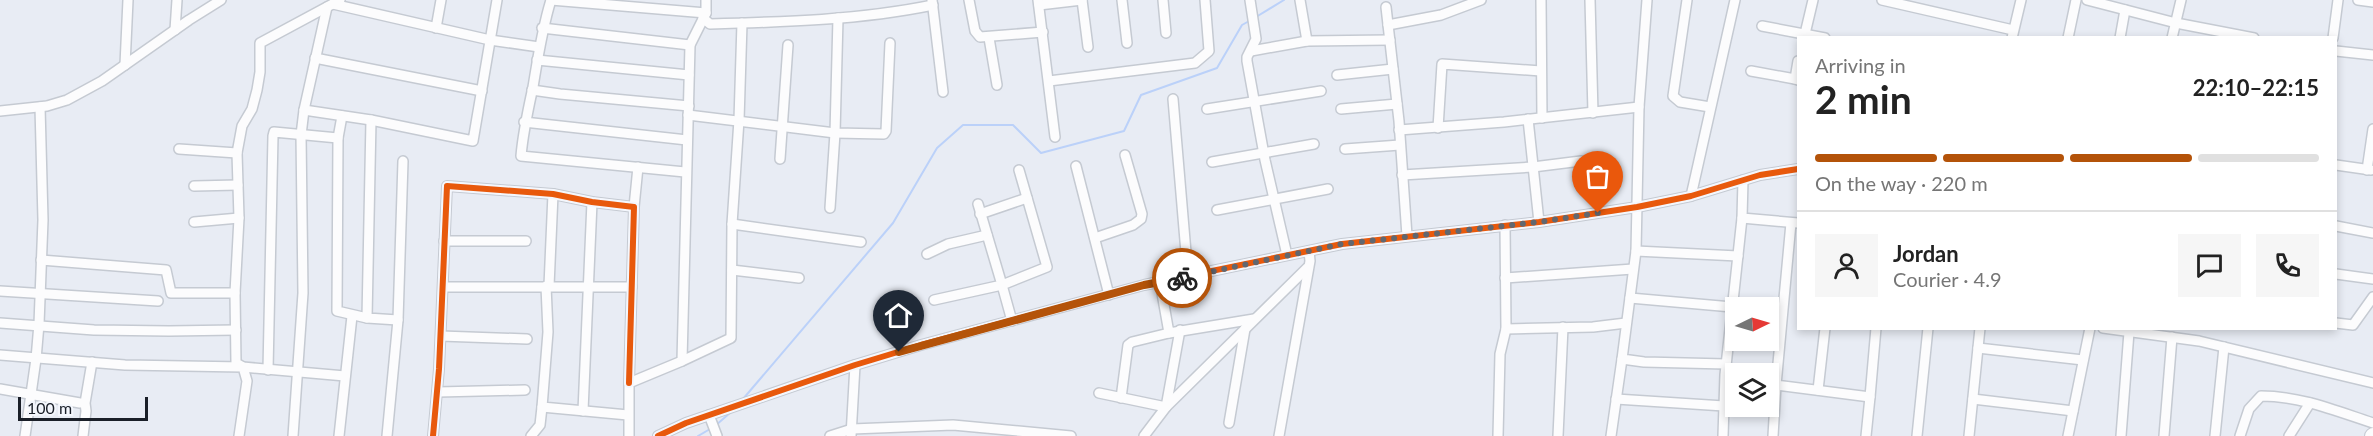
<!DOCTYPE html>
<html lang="en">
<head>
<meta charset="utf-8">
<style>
	:root { --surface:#fff; --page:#f6f6f6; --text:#222; --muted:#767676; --line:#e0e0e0; --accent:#b45309 }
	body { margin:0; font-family:Lato,sans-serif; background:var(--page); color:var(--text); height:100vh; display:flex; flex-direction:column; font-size:22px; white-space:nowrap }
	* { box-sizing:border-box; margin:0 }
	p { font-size:20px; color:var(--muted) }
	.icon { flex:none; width:33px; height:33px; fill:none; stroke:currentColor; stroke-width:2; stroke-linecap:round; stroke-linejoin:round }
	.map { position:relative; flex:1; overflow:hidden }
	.details { position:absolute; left:1797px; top:36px; width:540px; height:294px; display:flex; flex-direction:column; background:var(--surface); border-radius:0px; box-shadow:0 3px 9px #0003 }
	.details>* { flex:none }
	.needle { width:39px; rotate:85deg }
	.fabs { position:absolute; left:1725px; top:297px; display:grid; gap:12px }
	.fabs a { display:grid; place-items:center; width:54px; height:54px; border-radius:0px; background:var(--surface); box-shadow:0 3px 9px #0003; font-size:30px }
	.scale { position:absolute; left:18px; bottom:15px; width:130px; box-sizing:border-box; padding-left:6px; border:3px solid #1a1f28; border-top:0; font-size:16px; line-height:21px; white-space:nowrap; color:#1a1f28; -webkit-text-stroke:4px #f4f7fd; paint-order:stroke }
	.pin { position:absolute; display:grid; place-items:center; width:51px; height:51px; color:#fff; margin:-62px -26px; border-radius:50% 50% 50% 0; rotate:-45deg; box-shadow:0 0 6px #0007 }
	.pin .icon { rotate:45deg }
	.courier { position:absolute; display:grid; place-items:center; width:60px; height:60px; margin:-30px; border:4px solid #b45309; border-radius:50%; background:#fff; color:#222; box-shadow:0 2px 8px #0007 }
	.summary em { font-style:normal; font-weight:700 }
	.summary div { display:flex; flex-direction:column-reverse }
	.summary { display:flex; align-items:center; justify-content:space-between; height:102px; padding:0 18px }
	h1 { font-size:39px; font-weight:700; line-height:45px }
	.bar { display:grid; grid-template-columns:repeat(4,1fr); gap:9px 6px; align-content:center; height:72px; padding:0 18px }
	.bar i { height:8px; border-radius:4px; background:var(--line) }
	.bar .selected { background:var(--accent) }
	.bar p { grid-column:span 4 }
	.line { display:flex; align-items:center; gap:15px; padding:0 18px; border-top:2px solid var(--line) }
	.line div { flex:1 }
	.round { display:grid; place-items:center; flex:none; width:63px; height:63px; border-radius:0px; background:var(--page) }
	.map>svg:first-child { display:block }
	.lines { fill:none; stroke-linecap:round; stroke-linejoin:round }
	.stream { stroke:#bbd1f9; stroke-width:2 }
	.minor-casing { stroke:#c5cad2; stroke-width:12 }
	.highway-casing { stroke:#c5cad2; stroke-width:16 }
	.minor { stroke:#fcfcfd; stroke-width:9 }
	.highway { stroke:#fcfcfd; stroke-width:14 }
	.cycleway-casing { stroke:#f4f7fd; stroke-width:10 }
	.cycleway { stroke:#e8590c; stroke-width:6 }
	.done { stroke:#62676f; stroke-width:6; stroke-dasharray:0 10.8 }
	.route { stroke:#b45309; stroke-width:8 }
</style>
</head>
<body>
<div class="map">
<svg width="2373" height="436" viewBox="0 0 2373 436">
	<rect width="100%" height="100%" fill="#e8ecf4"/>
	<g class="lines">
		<g class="stream">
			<path d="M1256,17L1284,0"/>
			<path d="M743,399L893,223L937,148L963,125H1013L1041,153L1124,131L1141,95L1217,68L1242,25L1251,20"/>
			<path d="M715,426L731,412"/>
			<path d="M698,436L710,429"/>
		</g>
		<g class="minor-casing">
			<g id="minor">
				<path d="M551,0C542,29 538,57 533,87C528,110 523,132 521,156L685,172"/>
				<path d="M551,0L706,13"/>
				<path d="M932,0L943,92"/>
				<path d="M969,0L975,31L980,37L1043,32"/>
				<path d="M1038,0L1055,137"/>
				<path d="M1082,0L1088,47"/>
				<path d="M1122,0L1127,43"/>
				<path d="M1163,0L1166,33"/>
				<path d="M1250,0L1256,39L1247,57V61L1265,160L1287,255"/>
				<path d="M1300,0L1307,41"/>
				<path d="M1541,0L1542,118"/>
				<path d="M1590,0L1593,113"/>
				<path d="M1647,0L1639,107L1636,251L1622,359L1644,362L1726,364"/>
				<path d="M1687,0L1673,96L1680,102L1710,107"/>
				<path d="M1882,0L2013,30"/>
				<path d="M2087,0L2176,23L2254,38"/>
				<path d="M2358,0L2373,2"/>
				<path d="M333,4L490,40L539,47"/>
				<path d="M1039,5L1082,0"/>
				<path d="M1386,7L1399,121L1407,236"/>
				<path d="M703,18L710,24C785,22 860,20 933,5"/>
				<path d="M1388,25L1441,15L1481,0"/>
				<path d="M1762,26L1825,38"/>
				<path d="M436,28L441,0"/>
				<path d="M542,28L690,45"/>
				<path d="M175,30L177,0"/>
				<path d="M989,38L997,85"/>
				<path d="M1804,38L1813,0"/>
				<path d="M2012,38L2021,0"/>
				<path d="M2068,38L2076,0"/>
				<path d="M2120,38L2125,10"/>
				<path d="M2172,38L2181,0"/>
				<path d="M2333,38L2338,0"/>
				<path d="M1251,51L1307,41L1390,40"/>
				<path d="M2336,51L2373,55"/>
				<path d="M315,58L482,91"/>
				<path d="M537,60L689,75"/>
				<path d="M1798,61L1795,79L1798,80"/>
				<path d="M125,65L128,0"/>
				<path d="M1751,71L1795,79"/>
				<path d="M1337,75L1393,69"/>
				<path d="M1049,81L1195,63L1209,51L1205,0"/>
				<path d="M532,90L560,94L689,106"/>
				<path d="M1173,99L1188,276"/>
				<path d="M1207,109L1321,91"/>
				<path d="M1341,109L1397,104"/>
				<path d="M304,110L371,120L473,141L497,0"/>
				<path d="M0,111L47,106L67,100L102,81L189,20L221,0"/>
				<path d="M688,115L835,133L884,134L886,131L890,43"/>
				<path d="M342,116L338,138L337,311L367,318"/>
				<path d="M1528,119L1539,222"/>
				<path d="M371,120L367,318L398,320"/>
				<path d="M524,122L687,140"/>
				<path d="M1438,128L1442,64L1541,71"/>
				<path d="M1399,130L1504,122L1639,107"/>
				<path d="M179,149L237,153L242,126L252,109L257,90L260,72V43L340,0"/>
				<path d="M1345,149L1400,145"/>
				<path d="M237,153L239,218L235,293L236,363L243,367L345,376"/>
				<path d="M780,159L788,45"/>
				<path d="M1212,162L1314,144"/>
				<path d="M2336,165L2371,170"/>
				<path d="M1076,166L1109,295"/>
				<path d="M2367,170L2373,129"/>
				<path d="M1402,175L1533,167L1581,161"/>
				<path d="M1743,180L1742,218L1798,223"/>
				<path d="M194,186L238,185"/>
				<path d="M1691,196L1735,0"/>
				<path d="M634,207L638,167"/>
				<path d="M830,208L835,133L838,18"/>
				<path d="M1217,210L1328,189"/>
				<path d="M980,214L1027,198"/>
				<path d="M194,222L239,218"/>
				<path d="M1791,223L1776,385L1870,397L1876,328"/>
				<path d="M732,224L861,242"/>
				<path d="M1505,225L1506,329L1593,327L1626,323"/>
				<path d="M2336,226L2373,233"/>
				<path d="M1095,238L1133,225L1141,219L1142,214L1125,155"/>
				<path d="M444,241H526"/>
				<path d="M1636,251L1738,256"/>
				<path d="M927,254L948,244L987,235"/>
				<path d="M41,260L166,270L171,293H235"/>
				<path d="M732,270L799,278"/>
				<path d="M2336,274L2373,279"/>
				<path d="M1505,278L1633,269"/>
				<path d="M1160,282L1169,333L1254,319"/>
				<path d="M546,286L548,332L542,407L628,415"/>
				<path d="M549,286L553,194"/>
				<path d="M443,287H632"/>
				<path d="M0,291L158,301"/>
				<path d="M1630,298L1732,307"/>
				<path d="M934,300L1002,285L978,204"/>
				<path d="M1012,321L1002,285L1047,267L1019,170"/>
				<path d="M0,323L94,330L169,331L236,330"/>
				<path d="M2336,323L2353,325L2373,297"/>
				<path d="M2103,328L2199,341L2373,383"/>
				<path d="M441,336L527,339"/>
				<path d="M1978,348L2083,360"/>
				<path d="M0,355L125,365L243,367L247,381L239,436"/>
				<path d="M682,361L731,338L732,224L739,120L742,23"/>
				<path d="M268,370L273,136L274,132L338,138"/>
				<path d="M0,389L80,403"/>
				<path d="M1818,390L1825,328"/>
				<path d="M438,392L525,390"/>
				<path d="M1099,393L1166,407L1307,268"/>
				<path d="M1121,398L1128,345L1132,342L1169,333"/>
				<path d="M1616,399L1724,406"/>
				<path d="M1973,399L2073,411"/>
				<path d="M583,411L592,202"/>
				<path d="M709,415L717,436"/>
				<path d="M1229,423L1245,329"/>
				<path d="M25,436L36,359L39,324L43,220L40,107"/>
				<path d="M83,436L86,411L85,403L92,362"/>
				<path d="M293,436L303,293L301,135L304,110L327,7"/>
				<path d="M339,436L352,316"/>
				<path d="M387,436L398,320L403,161"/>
				<path d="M433,436L439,369L447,186L553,194L592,202L634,207L629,383"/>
				<path d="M531,436L540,425L542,407"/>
				<path d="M629,436V383L682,361L690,45L706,13V0"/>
				<path d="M658,436L686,423L855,365L921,345L1144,285L1342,244L1539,222L1637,207L1691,196L1760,175L1798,169"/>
				<path d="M830,436L852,429L953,425L1071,436"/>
				<path d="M851,436L855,365"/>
				<path d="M1144,436L1166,407L1180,330"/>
				<path d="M1279,436L1310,261L1309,251"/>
				<path d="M1498,436L1500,354L1506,329"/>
				<path d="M1558,436L1563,327"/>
				<path d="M1611,436L1622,359"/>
				<path d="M1723,436L1725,375L1742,218"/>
				<path d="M1773,436L1776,385"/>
				<path d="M1866,436L1870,397"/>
				<path d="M1917,436L1928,328"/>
				<path d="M1969,436L1980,328"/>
				<path d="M2068,436L2090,328"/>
				<path d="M2121,436L2129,332"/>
				<path d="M2164,436L2172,337"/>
				<path d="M2215,436L2224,347"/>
				<path d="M2240,436L2249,409L2261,396C2300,396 2336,411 2373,423"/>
				<path d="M2289,436L2310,403"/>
			</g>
		</g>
		<g class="highway-casing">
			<path id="highway" d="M2372,436L2373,435"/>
		</g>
		<use href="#minor" class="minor"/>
		<use href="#highway" class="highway"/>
		<g class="cycleway-casing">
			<g id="cycleway">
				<path d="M433,436L439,369L447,186L553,194L592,202L634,207L629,383"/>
				<path d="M658,436L686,423L855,365L921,345L1144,285L1342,244L1539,222L1637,207L1691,196L1760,175L1798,169"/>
			</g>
		</g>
		<use href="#cycleway" class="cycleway"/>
	</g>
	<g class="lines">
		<path class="done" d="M1182,278L1342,244L1539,222L1598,213"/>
		<path class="route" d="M899,352L1144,285L1182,278"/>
	</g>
</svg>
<div class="fabs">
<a><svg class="needle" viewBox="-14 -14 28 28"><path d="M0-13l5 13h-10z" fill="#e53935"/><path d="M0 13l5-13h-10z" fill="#767676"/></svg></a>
<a><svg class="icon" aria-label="layers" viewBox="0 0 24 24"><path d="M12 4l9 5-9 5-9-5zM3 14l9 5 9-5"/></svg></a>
</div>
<div class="scale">100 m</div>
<div class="pin" style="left:1598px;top:213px;background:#ea580c"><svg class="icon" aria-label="bag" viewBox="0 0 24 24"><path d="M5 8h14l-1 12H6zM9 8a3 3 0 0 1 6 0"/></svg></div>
<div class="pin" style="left:899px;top:352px;background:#1f2937"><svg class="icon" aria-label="home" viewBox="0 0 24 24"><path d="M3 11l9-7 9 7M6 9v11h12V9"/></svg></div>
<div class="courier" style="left:1182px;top:278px"><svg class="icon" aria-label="bike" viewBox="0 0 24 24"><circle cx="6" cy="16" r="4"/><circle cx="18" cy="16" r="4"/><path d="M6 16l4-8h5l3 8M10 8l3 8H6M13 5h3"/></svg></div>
<section class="details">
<div class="summary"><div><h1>2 min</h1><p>Arriving in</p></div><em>22:10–22:15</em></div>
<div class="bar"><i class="selected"></i><i class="selected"></i><i class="selected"></i><i></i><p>On the way · 220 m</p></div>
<div class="line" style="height:108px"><a class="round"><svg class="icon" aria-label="person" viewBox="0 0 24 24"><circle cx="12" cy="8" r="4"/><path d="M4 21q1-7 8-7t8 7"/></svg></a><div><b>Jordan</b><p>Courier · 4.9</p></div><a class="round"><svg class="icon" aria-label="chat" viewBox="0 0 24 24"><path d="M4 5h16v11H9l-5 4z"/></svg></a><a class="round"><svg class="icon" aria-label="phone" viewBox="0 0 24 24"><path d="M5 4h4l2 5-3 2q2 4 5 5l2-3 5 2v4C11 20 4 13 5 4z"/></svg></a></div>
</section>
</div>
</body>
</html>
